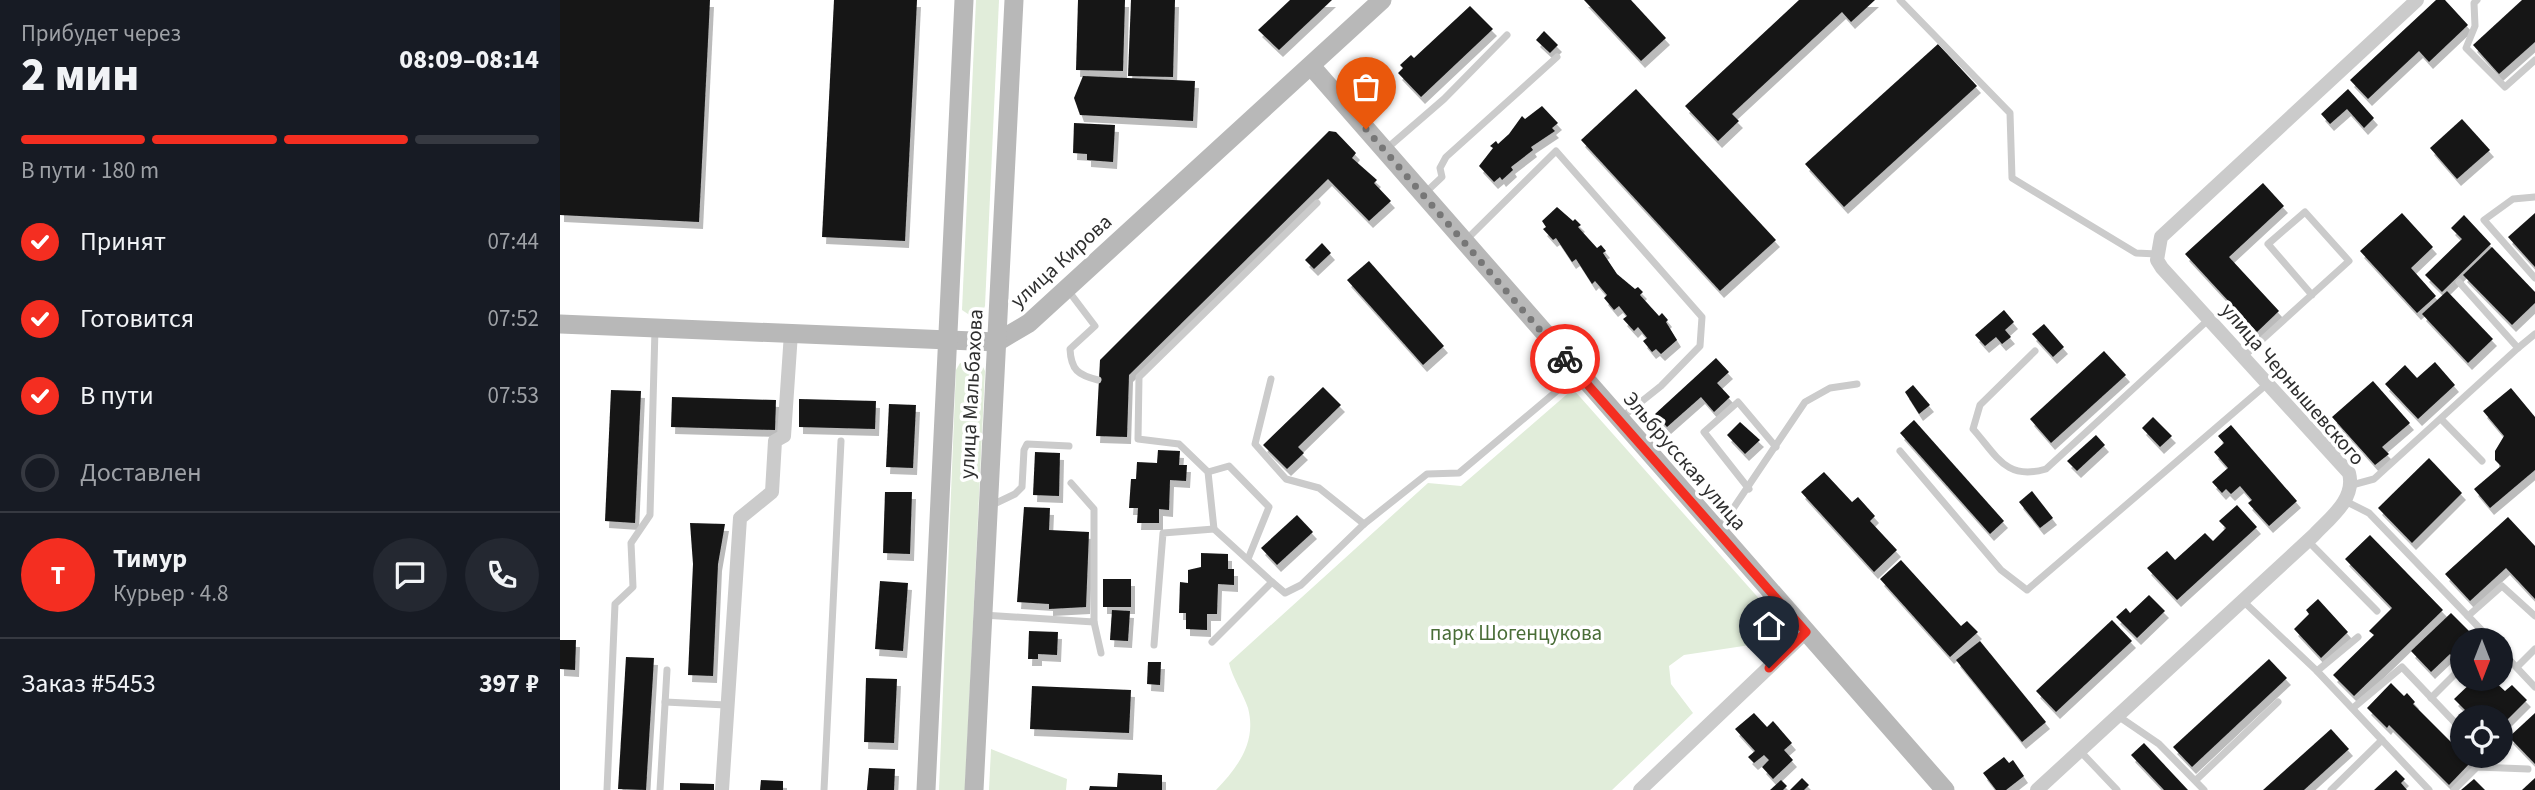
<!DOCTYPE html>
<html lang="ru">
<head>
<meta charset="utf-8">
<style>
	:root { --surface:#171b24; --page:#242831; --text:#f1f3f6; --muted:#9ea1a6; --line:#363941; --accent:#f42e21 }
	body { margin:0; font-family:"Source Sans 3",sans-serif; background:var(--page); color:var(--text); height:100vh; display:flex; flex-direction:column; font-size:26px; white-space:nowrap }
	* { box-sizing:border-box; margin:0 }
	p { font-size:23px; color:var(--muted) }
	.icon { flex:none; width:38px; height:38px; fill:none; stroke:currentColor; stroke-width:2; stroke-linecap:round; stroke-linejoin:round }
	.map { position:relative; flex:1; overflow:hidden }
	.sheet { display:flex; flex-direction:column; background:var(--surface); width:560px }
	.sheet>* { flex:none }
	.needle { width:46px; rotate:180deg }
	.fabs { position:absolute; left:1890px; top:628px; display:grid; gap:14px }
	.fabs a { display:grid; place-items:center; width:63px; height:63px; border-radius:50%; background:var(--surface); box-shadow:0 2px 5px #0004; font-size:35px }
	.pin { position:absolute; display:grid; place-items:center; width:60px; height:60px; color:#fff; margin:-72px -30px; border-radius:50% 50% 50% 0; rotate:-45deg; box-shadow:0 0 7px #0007 }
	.pin .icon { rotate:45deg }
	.courier { position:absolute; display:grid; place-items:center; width:70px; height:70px; margin:-35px; border:5px solid #f42e21; border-radius:50%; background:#fff; color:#222; box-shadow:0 2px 9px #0007 }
	.headline em { font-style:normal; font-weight:800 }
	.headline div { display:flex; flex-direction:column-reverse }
	.headline { display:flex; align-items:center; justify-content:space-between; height:119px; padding:0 21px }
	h1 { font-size:46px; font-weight:800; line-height:52px }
	.bar { display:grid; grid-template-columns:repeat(4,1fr); gap:10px 7px; align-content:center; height:84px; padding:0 21px }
	.bar i { height:9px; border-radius:5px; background:var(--line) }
	.bar .selected { background:var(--accent) }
	.bar p { grid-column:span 4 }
	.line { display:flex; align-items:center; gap:18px; padding:0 21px; border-top:2px solid var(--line) }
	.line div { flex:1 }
	.round { display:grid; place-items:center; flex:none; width:74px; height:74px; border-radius:37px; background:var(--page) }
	ol { padding:0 21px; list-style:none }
	li { display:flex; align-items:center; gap:21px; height:77px }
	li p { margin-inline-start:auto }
	li .icon { padding:7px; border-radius:50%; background:var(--accent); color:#fff; stroke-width:4 }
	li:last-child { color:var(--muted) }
	li i { width:38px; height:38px; border:4px solid var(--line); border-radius:50% }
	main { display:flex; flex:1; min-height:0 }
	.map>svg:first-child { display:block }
	.green { fill:#e1edda }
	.building { fill:#151515; filter:url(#shadow) }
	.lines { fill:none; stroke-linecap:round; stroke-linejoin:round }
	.lane { stroke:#cbcbcb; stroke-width:7 }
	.street { stroke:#cbcbcb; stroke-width:14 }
	.secondary { stroke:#b8b8b8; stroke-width:19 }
	.done { stroke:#777; stroke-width:7; stroke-dasharray:0 12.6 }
	.route { stroke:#f42e21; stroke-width:9 }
	.labels { text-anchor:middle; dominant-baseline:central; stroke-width:7; stroke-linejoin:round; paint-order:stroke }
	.street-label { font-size:21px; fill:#2e2e2e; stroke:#fff }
	.park-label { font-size:21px; fill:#496d37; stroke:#fff }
</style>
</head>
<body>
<main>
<section class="sheet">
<div class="headline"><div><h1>2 мин</h1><p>Прибудет через</p></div><em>08:09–08:14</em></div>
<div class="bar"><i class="selected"></i><i class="selected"></i><i class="selected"></i><i></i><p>В пути · 180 m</p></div>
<ol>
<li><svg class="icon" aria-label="check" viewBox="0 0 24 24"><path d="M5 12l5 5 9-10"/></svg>Принят<p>07:44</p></li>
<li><svg class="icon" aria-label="check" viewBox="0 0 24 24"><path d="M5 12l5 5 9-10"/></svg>Готовится<p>07:52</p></li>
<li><svg class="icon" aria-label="check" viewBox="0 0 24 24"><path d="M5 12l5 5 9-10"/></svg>В пути<p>07:53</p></li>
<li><i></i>Доставлен</li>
</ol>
<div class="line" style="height:126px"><b class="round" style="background:var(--accent);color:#fff">Т</b><div><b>Тимур</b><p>Курьер · 4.8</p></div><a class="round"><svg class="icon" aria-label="chat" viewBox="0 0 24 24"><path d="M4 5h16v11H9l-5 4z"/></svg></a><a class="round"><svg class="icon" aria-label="phone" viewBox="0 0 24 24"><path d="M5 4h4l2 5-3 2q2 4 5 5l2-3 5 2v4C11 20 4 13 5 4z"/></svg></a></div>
<div class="line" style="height:91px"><div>Заказ #5453</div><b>397 ₽</b></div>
</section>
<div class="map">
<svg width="1975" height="790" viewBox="0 0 1975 790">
	<defs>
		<filter id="shadow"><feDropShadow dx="4" dy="7" stdDeviation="0" flood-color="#0004"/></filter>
	</defs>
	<rect width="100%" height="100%" fill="#fff"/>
	<g class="green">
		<path d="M416,0H439L425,306L422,313L414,318L402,310Z"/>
		<path d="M409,361L421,363L425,371L405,790H379L396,370L400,363Z"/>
		<path d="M1013,389L1226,629L1210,642L1124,655L1109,666L1111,684L1133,713L1052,790H656C678,767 697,742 688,708C683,693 673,679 669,663L868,483L901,486Z"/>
		<path d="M431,749L507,779L506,790H429Z"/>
	</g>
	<g class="building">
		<path d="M0,0H150L139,222L0,215Z"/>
		<path d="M274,0H357L345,241L262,237Z"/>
		<path d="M518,0H565L563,71L516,70Z"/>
		<path d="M571,0H615L613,77L568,76Z"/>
		<path d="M730,0H772L719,50L698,30Z"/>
		<path d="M1024,0H1071L1106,38L1081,61Z"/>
		<path d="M1239,0H1315L1291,22L1282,12L1172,114L1179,121L1158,141L1125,106Z"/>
		<path d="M1876,0H1885L1908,25L1869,62L1859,51L1808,99L1790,80Z"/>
		<path d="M1962,0H1975V42L1939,74L1913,45Z"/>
		<path d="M910,6L933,29L861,97L838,73L843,68L840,65L851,55L854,58Z"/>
		<path d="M984,31L998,45L990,53L976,40Z"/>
		<path d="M1378,44L1417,86L1284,207L1245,164Z"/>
		<path d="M523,76L635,81L633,121L520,115L514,98Z"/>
		<path d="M1076,89L1216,240L1160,291L1021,140Z"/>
		<path d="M1788,89L1814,118L1804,128L1787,109L1770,124L1761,114Z"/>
		<path d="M982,106L998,123L992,128L995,131L971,147L973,150L951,167L953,170L942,180L940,177L934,182L919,166L933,148L930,146L936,141L938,144L949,134L962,116L965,119Z"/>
		<path d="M1902,119L1930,150L1897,179L1870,148Z"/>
		<path d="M514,123L555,125L553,162L527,160V154L513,153Z"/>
		<path d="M769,131L776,132L796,153L792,158L817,180L814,183L831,201L809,221L768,179L569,375L567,437L536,436L540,360Z"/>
		<path d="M1703,183L1724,206L1669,257L1719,311L1697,332L1625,254Z"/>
		<path d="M997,207L1013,221L1015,219L1021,225L1018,227L1037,248L1041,245L1046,251L1043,253L1057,274L1075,289L1078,287L1083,292L1080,295L1099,316L1102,313L1108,320L1106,322L1117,340L1101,354L1096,349L1092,352L1083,341L1087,338L1078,327L1074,331L1063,319L1067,316L1059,306L1054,310L1044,298L1047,295L1035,281L1032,284L1016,259L1012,262L996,238L993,240L983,229L986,227L982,221Z"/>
		<path d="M1842,213L1873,247L1851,268L1876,296L1857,313L1800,251Z"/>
		<path d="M1975,213V267L1948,237Z"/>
		<path d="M1904,215L1931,244L1882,292L1865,275L1902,239L1891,228Z"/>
		<path d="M762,243L771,253L754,269L745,260Z"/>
		<path d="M1932,247L1975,292V303L1952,325L1903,275Z"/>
		<path d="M809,261L884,346L863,365L787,280Z"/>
		<path d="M1887,291L1933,339L1908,363L1862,314Z"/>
		<path d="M1444,310L1454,322L1445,330L1451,337L1442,344L1436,337L1425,346L1415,335Z"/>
		<path d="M1484,324L1504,347L1493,357L1472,334Z"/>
		<path d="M1544,351L1566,375L1491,443L1470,419Z"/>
		<path d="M1156,358L1169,372L1157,383L1170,397L1154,412L1141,397L1107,427L1095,414Z"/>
		<path d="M1875,362L1895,385L1858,419L1825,384L1845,365L1857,378Z"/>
		<path d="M1813,381L1850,423L1822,447L1829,454L1815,465L1772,417Z"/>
		<path d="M1353,385L1370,405L1359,414L1345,392Z"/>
		<path d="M763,387L781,405L738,447L744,453L727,469L703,445Z"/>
		<path d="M1951,388L1975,417V470L1930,508L1914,489L1941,466L1935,460V451L1944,436L1923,411Z"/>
		<path d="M51,390L81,391L75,523L45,521Z"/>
		<path d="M112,397L216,400L215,430L111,427Z"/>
		<path d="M239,399L316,401L315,429L239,427Z"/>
		<path d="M329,404L356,405L353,468L326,467Z"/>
		<path d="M1593,417L1612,436L1600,447L1582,428Z"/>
		<path d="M1354,420L1444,521L1430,534L1340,433Z"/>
		<path d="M1180,422L1200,440L1185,454L1167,435Z"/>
		<path d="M1671,425L1737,501L1709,526L1688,503L1692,500L1680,486L1671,494L1666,489L1662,493L1652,482L1668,468L1654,452L1664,443L1658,436Z"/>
		<path d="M1536,435L1545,445L1517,471L1507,461Z"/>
		<path d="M598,450L620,451L619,465H627L626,481L610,480L609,510L599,509V523H577L578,508H569L571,479H576L577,462L597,463Z"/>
		<path d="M475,452L500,453L499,496L473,495Z"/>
		<path d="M1869,458L1902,493L1852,543L1818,508Z"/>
		<path d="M1264,472L1292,502L1298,497L1315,516L1310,521L1337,550L1314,572L1241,492Z"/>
		<path d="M1472,491L1493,518L1480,528L1459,502Z"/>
		<path d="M325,492H352L350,554L323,553Z"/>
		<path d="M1677,505L1697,527L1617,600L1587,568L1607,551L1615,560L1645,533L1653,541L1666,528L1659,521Z"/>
		<path d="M464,507L490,508L489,530L529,532L526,607L489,609V604L457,602Z"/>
		<path d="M737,515L753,532L717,565L701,548Z"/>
		<path d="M1948,517L1975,546V599L1946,568L1910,601L1885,574Z"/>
		<path d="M130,523L165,524L158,564L153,676L128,675L133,564Z"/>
		<path d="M1810,535L1883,610L1794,696L1773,675L1814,635L1809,631L1832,608L1785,559Z"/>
		<path d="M641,553L668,554V569H674V585L658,584L657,614H647V630L626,629V613H619L620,582L628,583V570L641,567Z"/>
		<path d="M1341,560L1401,626L1407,621L1418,632L1390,657L1320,579Z"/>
		<rect x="543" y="579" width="28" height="28"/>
		<path d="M320,581L348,583L343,651L315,649Z"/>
		<path d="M1589,595L1605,611L1577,638L1556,617L1566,608L1570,613Z"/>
		<path d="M1758,599L1788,632L1761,658L1734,629L1749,614L1746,610Z"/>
		<path d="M552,610L570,611L568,641L550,640Z"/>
		<path d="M1891,613L1918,640H1902V667L1890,654L1871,672L1851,651Z"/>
		<path d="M1552,620L1572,641L1496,712L1476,691Z"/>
		<path d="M469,631L498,632L497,655L478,654V659H468Z"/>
		<path d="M0,640H16L15,670L0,669Z"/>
		<path d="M1420,641L1486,722L1462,742L1396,660Z"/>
		<path d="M66,657L94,658L86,790L58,789Z"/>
		<path d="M1709,659L1727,678L1632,767L1613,747Z"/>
		<path d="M588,662H601L600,685L587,684Z"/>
		<path d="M306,678L337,679L334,743L304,742Z"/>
		<path d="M1915,679H1932L1945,691L1952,685L1967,700L1941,726V718H1913L1894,699Z"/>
		<path d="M1831,683L1844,696L1847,693L1855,702L1853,704L1911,762L1889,785L1829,725L1827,728L1807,708Z"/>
		<path d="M472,686L571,690L569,733L470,729Z"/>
		<path d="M1194,713L1207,727L1213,721L1232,743L1224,750L1233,760L1213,779L1202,767L1209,760L1204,755L1194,763L1188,757L1195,751L1175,729Z"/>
		<path d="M1975,713V764L1949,737Z"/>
		<path d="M1771,729L1789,749L1744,790H1703Z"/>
		<path d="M1584,743L1628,790H1604L1571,755Z"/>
		<path d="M1444,757L1449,763L1453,760L1464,776L1446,790H1436L1423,773Z"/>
		<path d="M309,768L335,769L334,790H307Z"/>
		<path d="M1836,770L1845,779L1841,783L1847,790H1814Z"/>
		<path d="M558,773L602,775V790H529L530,786L557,787Z"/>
		<path d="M1242,778L1249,785L1244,790H1230Z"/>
		<path d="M1975,778V790H1962Z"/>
		<path d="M1914,779L1925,790H1901Z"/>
		<path d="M201,780L223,781V790H200Z"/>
		<path d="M1221,780L1227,786L1223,790H1210Z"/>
		<path d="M120,783L154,784V790H120Z"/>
	</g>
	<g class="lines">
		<g class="lane">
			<path d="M1340,0L1450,113L1452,178L1576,253L1597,254"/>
			<path d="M1917,0L1914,3L1915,26L1906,48L1945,87L1975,60"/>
			<path d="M825,150L884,99L947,35"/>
			<path d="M864,194L882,177L880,168L886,157L997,57"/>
			<path d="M1975,197L1953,199L1924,220L1975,278"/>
			<path d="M907,239L996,151L1142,317L1140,346L1101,386L1062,417"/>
			<path d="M507,289L535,326L510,349C511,370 518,375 538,380"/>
			<path d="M1958,348L1975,334"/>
			<path d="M1475,351L1420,405L1413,429C1437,456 1446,481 1486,469L1648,320"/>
			<path d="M1683,357L1789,261L1745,212L1708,244L1752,295"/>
			<path d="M711,379L695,444L726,479L759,488L804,524"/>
			<path d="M1882,420L1922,461"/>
			<path d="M1340,451L1441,570L1467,590L1707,384"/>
			<path d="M648,472L669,466L709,507L688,559"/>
			<path d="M1792,485L1814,479L1958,348L1899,282"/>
			<path d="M1189,489L1144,432L1178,402L1216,447"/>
			<path d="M1785,501L1809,513L1931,640"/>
			<path d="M432,505L455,494L462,487L464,450L467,444L509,446"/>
			<path d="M1160,528L1245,402L1270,388L1297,384"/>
			<path d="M1748,541L1817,611"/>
			<path d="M712,582L654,529L648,472L619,444L578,439L579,377L757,203"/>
			<path d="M1683,601L1757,671L1869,790"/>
			<path d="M423,615L534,622V509L511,483"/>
			<path d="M1908,616L1942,586L1975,616"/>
			<path d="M534,622L541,653"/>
			<path d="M652,642L712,582L725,593L741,585L804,524L867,474L899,473L1017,374"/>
			<path d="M594,645L603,533L654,529"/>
			<path d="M1941,651L1975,687"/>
			<path d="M1957,667L1975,649"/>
			<path d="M1757,671L1798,637"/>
			<path d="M1871,698L1894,675"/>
			<path d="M105,702L166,705"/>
			<path d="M1793,708L1842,667L1902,730"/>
			<path d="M1558,716L1599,744L1644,790"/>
			<path d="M1520,751L1557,790"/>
			<path d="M1636,780L1718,702"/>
			<path d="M47,790L55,604L73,587L71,543L90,515L95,329"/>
			<path d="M100,790L107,670"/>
			<path d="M264,790L281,441"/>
			<path d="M1771,790L1822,740"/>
			<path d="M1894,790L1917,767L1968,769"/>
		</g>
		<g class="street">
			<path d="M162,790L180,518L212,492L215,441L224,436L231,333"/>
			<path d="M1080,790L1246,632"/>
			<path d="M1477,790L1754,535C1770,518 1796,499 1789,473L1602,268L1597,260L1601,237L1857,0"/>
		</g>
		<g class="secondary">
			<path d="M751,66L1385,790"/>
			<path d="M0,324L437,342L469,323L822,0"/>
			<path d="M366,790L404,0"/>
			<path d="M414,790L454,0"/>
		</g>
	</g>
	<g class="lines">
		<path class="done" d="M806,129L1005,359"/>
		<path class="route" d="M1005,359L1246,632L1209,668"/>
	</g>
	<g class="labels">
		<g class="street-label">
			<text transform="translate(501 261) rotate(-42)">улица Кирова</text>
			<text transform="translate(1733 384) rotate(49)">улица Чернышевского</text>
			<text transform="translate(411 394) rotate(-87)">улица Мальбахова</text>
			<text transform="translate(1125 461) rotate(49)">Эльбрусская улица</text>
		</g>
		<g class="park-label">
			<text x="956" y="633">парк Шогенцукова</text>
		</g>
	</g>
</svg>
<div class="fabs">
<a><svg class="needle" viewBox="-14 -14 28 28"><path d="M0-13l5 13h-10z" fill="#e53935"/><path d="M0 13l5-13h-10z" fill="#9ea1a6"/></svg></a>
<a><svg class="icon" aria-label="locate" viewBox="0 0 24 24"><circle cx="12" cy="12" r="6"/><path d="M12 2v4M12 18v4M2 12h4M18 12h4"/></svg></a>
</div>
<div class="pin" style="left:806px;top:129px;background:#ea580c"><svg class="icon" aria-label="bag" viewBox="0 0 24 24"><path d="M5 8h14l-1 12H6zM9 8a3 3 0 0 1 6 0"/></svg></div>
<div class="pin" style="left:1209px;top:668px;background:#1f2937"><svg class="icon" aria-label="home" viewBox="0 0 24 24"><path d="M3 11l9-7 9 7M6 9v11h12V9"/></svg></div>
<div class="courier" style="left:1005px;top:359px"><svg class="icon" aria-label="bike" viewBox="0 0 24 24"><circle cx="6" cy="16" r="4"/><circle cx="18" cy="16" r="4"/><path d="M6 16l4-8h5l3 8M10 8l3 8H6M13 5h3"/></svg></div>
</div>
</main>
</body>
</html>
